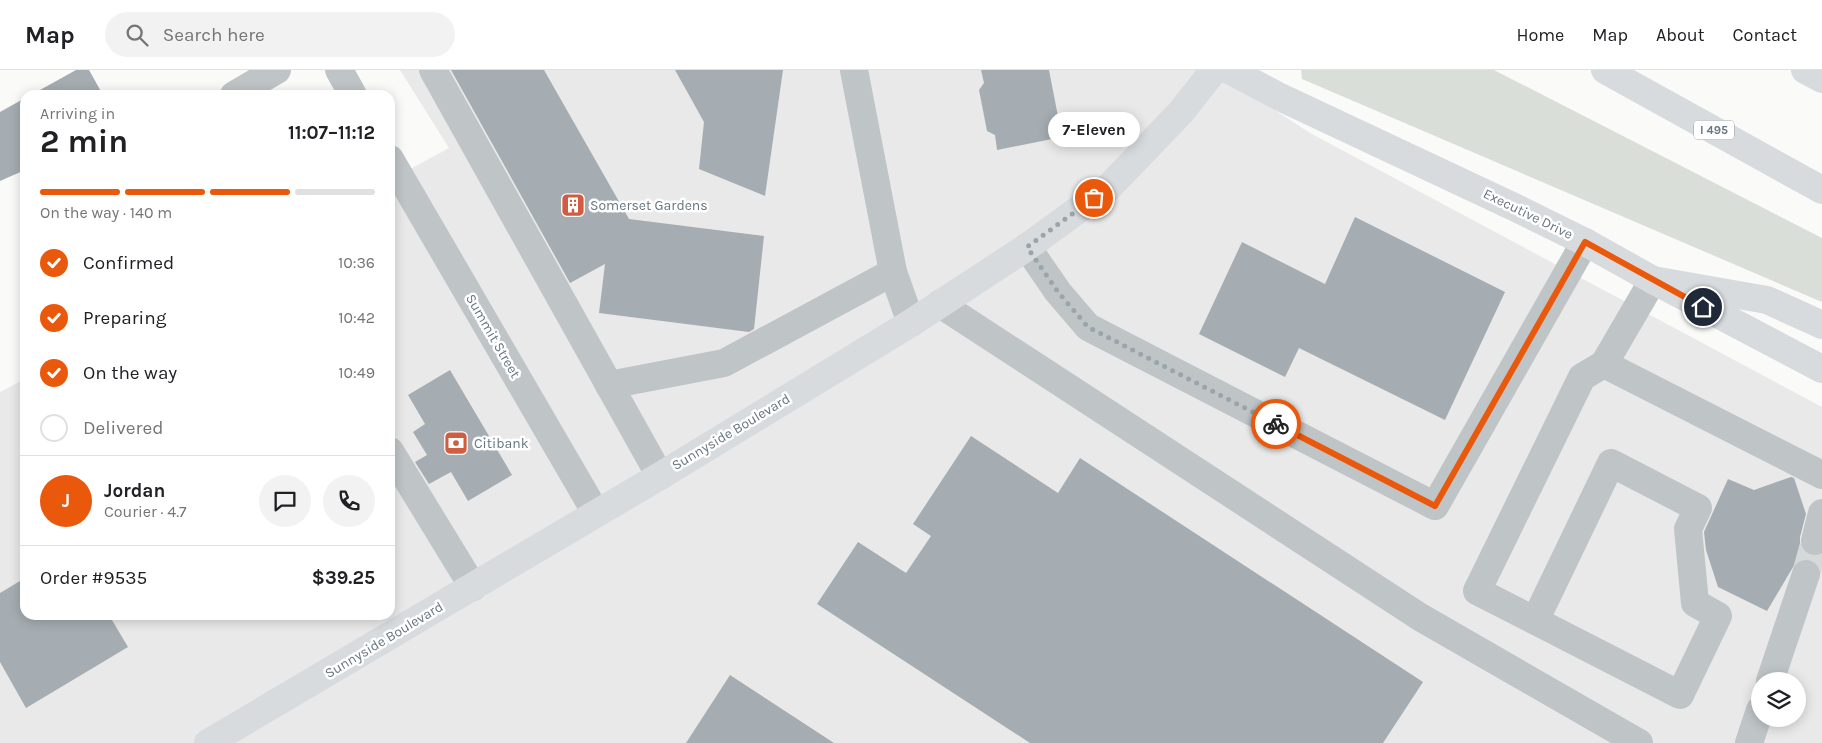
<!DOCTYPE html>
<html lang="en">
<head>
<meta charset="utf-8">
<style>
	:root { --surface:#fff; --page:#f2f2f2; --text:#202124; --muted:#757577; --line:#e0e0e0; --accent:#ea580c }
	body { margin:0; font-family:Karla,sans-serif; background:var(--page); color:var(--text); height:100vh; display:flex; flex-direction:column; font-size:19px; white-space:nowrap }
	* { box-sizing:border-box; margin:0 }
	p { font-size:16px; color:var(--muted) }
	.icon { flex:none; width:28px; height:28px; fill:none; stroke:currentColor; stroke-width:2; stroke-linecap:round; stroke-linejoin:round }
	.map { position:relative; flex:1; overflow:hidden }
	.side { position:absolute; left:20px; top:20px; width:375px; height:530px; display:flex; flex-direction:column; background:var(--surface); border-radius:15px; box-shadow:0 2px 12px #0003 }
	.side>* { flex:none }
	.buttons { position:absolute; left:1751px; top:602px; display:grid; gap:10px }
	.buttons a { display:grid; place-items:center; width:55px; height:55px; border-radius:50%; background:var(--surface); box-shadow:0 2px 12px #0003; font-size:25px }
	.pin { position:absolute; display:grid; place-items:center; width:42px; height:42px; color:#fff; margin:-21px; border:2px solid #fff; border-radius:50%; box-shadow:0 1px 5px #0007 }
	.courier { position:absolute; display:grid; place-items:center; width:50px; height:50px; margin:-25px; border:4px solid #ea580c; border-radius:50%; background:#fff; color:#222; box-shadow:0 1px 6px #0007 }
	.bubble { position:absolute; height:35px; border-radius:18px; background:var(--surface); box-shadow:0 2px 12px #0003; font-size:16px; font-weight:700; line-height:35px; text-align:center }
	.summary em { font-style:normal; font-weight:700 }
	.summary div { display:flex; flex-direction:column-reverse }
	.summary { display:flex; align-items:center; justify-content:space-between; height:85px; padding:0 20px }
	h1 { font-size:32px; font-weight:700; line-height:38px }
	.bar { display:grid; grid-template-columns:repeat(4,1fr); gap:8px 5px; align-content:center; height:60px; padding:0 20px }
	.bar i { height:6px; border-radius:4px; background:var(--line) }
	.bar .active { background:var(--accent) }
	.bar p { grid-column:span 4 }
	.line { display:flex; align-items:center; gap:12px; padding:0 20px; border-top:1px solid var(--line) }
	.line div { flex:1 }
	.round { display:grid; place-items:center; flex:none; width:52px; height:52px; border-radius:26px; background:var(--page) }
	ol { padding:0 20px; list-style:none }
	li { display:flex; align-items:center; gap:15px; height:55px }
	li p { margin-inline-start:auto }
	li .icon { padding:5px; border-radius:50%; background:var(--accent); color:#fff; stroke-width:4 }
	li:last-child { color:var(--muted) }
	li i { width:28px; height:28px; border:2px solid var(--line); border-radius:50% }
	header { display:flex; align-items:center; gap:30px; box-sizing:border-box; height:70px; padding:0 25px; background:var(--surface); border-bottom:1px solid var(--line) }
	header strong { font-size:24px }
	nav { display:flex; gap:28px; margin-inline-start:auto; font-size:18px }
	.search { width:350px; height:45px; background:var(--page); display:flex; align-items:center; gap:12px; box-sizing:border-box; padding:0 18px; border-radius:28px; color:var(--muted); font-size:19px }
	.map>svg:first-child { display:block }
	.built { fill:#e8e9e8; fill-rule:evenodd }
	.green { fill:#daded8 }
	.building { fill:#a5adb2 }
	.lines { fill:none; stroke-linecap:round; stroke-linejoin:round }
	.minor-tunnel { stroke:#d5d9da; stroke-width:28; stroke-dasharray:28 14; stroke-linecap:butt }
	.minor { stroke:#bfc4c7; stroke-width:28 }
	.major { stroke:#d8dbde; stroke-width:28 }
	.highway { stroke:#d8dbde; stroke-width:28 }
	.done { stroke:#9aa4aa; stroke-width:5; stroke-dasharray:0 9 }
	.route { stroke:#ea580c; stroke-width:6 }
	.labels { text-anchor:middle; dominant-baseline:central; stroke-width:5; stroke-linejoin:round; paint-order:stroke }
	.shield { fill:#fff; stroke:#959fa6; stroke-width:1 }
	.shield-label { font-size:12px; font-weight:bold; fill:#677680 }
	.poi-label { font-size:14px; fill:#677680; stroke:#fff; text-anchor:start }
	.street-label { font-size:14px; fill:#677680; stroke:#fff }
</style>
</head>
<body>
<header>
<strong>Map</strong>
<div class="search"><svg class="icon" aria-label="search" viewBox="0 0 24 24"><circle cx="10" cy="10" r="6"/><path d="M15 15l6 6"/></svg>Search here</div>
<nav><a>Home</a><a>Map</a><a>About</a><a>Contact</a></nav>
</header>
<div class="map">
<svg width="1822" height="673" viewBox="0 0 1822 673">
	<rect width="100%" height="100%" fill="#fafaf8"/>
	<path class="built" d="M400,0H1208L1222,6L1310,63L1822,337V673H197L542,469L193,673H0V322L25,309V545H390V110L449,78ZM1760,611H1798V649H1760Z"/>
	<path class="green" d="M1301,0H1494L1822,168V232L1302,9Z"/>
	<g class="building">
		<path d="M76,0H89L103,25H31Z"/>
		<path d="M451,0H544L629,149L764,166L754,259L749,262L599,243L605,194L570,213Z"/>
		<path d="M675,0H783L765,126L699,99L704,52Z"/>
		<path d="M981,0H1049L1062,67L997,80L995,65L987,61L979,20L984,13Z"/>
		<path d="M25,28V100L0,111V42Z"/>
		<path d="M1355,147L1505,222L1445,350L1299,278L1285,307L1199,264L1242,172L1325,214Z"/>
		<path d="M450,300L512,405L468,431L451,402L429,414L415,392L427,385L413,362L425,354L408,325Z"/>
		<path d="M971,366L1058,423L1080,388L1423,612L1383,673H1030L817,534L858,472L906,503L931,466L913,454Z"/>
		<path d="M1791,407L1794,408L1806,444L1800,467V476L1804,482L1811,486H1820L1822,499L1810,489H1802L1796,492L1767,541L1718,517L1706,480L1704,462L1728,409L1754,420Z"/>
		<path d="M25,508V545H109L128,577L26,638L0,592V523Z"/>
		<path d="M730,605L834,673H686Z"/>
	</g>
	<g class="lines">
		<path class="minor-tunnel" d="M1806,504L1815,471"/>
		<g class="minor">
			<path d="M339,0L353,25"/>
			<path d="M433,0L660,406"/>
			<path d="M854,0L893,202L911,253"/>
			<path d="M234,25L277,0"/>
			<path d="M390,89L596,443"/>
			<path d="M1027,177L1058,222L1088,257L1435,436L1585,172"/>
			<path d="M1653,210L1604,294L1822,405"/>
			<path d="M940,234L1420,547L1639,673"/>
			<path d="M609,315L724,293L893,202"/>
			<path d="M390,381L473,517"/>
			<path d="M1815,471L1822,443"/>
			<path d="M1535,551L1611,393L1698,438L1688,459L1695,533L1718,546L1680,625L1477,521L1582,307L1604,294"/>
			<path d="M1770,611L1806,504"/>
			<path d="M1749,673L1760,640"/>
		</g>
		<g class="major">
			<path d="M1229,0L1280,27L1514,137L1585,172L1653,210L1822,299"/>
			<path d="M208,673L660,406L911,253L1027,177L1108,118L1181,42L1214,0"/>
		</g>
		<g class="highway">
			<path d="M1605,0L1822,120"/>
			<path d="M1805,0L1822,9"/>
			<path d="M1653,210L1767,230L1822,255"/>
		</g>
	</g>
	<g class="lines">
		<path class="done" d="M1094,128L1027,177L1058,222L1088,257L1276,354"/>
		<path class="route" d="M1276,354L1435,436L1585,172L1703,237"/>
	</g>
	<defs>
		<g id="building-square" transform="scale(1.25)"><rect x="-9" y="-9" width="18" height="18" rx="4" fill="#d15c41" stroke="#fff"/><path d="M-4-6H4V6H1V3H-1V6H-4ZM-2.5-4.3h1.7v1.8h-1.7ZM.8-4.3h1.7v1.8H.8ZM-2.5-1h1.7V.8h-1.7ZM.8-1h1.7V.8H.8Z" fill="#fff"/></g>
		<g id="bank-square" transform="scale(1.25)"><rect x="-9" y="-9" width="18" height="18" rx="4" fill="#d15c41" stroke="#fff"/><path d="M-6-4H6V4H-6ZM0-2.3a2.3 2.3 0 1 0 0 4.6a2.3 2.3 0 1 0 0-4.6Z" fill="#fff"/></g>
	</defs>
	<g fill-rule="evenodd">
		<use href="#building-square" x="573" y="135"/>
		<use href="#bank-square" x="456" y="373"/>
	</g>
	<g class="labels">
		<rect class="shield" x="1694" y="50.5" width="40" height="19" rx="4"/>
		<g class="shield-label">
			<text x="1714" y="60">I 495</text>
		</g>
		<g class="poi-label">
			<text x="590" y="135">Somerset Gardens</text>
			<text x="474" y="373">Citibank</text>
		</g>
		<g class="street-label">
			<text transform="translate(1528 144) rotate(26)">Executive Drive</text>
			<text transform="translate(493 266) rotate(60)">Summit Street</text>
			<text transform="translate(731 362) rotate(-31)">Sunnyside Boulevard</text>
			<text transform="translate(384 570) rotate(-31)">Sunnyside Boulevard</text>
		</g>
	</g>
</svg>
<div class="buttons">
<a><svg class="icon" aria-label="layers" viewBox="0 0 24 24"><path d="M12 4l9 5-9 5-9-5zM3 14l9 5 9-5"/></svg></a>
</div>
<div class="pin" style="left:1094px;top:128px;background:#ea580c"><svg class="icon" aria-label="bag" viewBox="0 0 24 24"><path d="M5 8h14l-1 12H6zM9 8a3 3 0 0 1 6 0"/></svg></div>
<div class="pin" style="left:1703px;top:237px;background:#1f2937"><svg class="icon" aria-label="home" viewBox="0 0 24 24"><path d="M3 11l9-7 9 7M6 9v11h12V9"/></svg></div>
<div class="courier" style="left:1276px;top:354px"><svg class="icon" aria-label="bike" viewBox="0 0 24 24"><circle cx="6" cy="16" r="4"/><circle cx="18" cy="16" r="4"/><path d="M6 16l4-8h5l3 8M10 8l3 8H6M13 5h3"/></svg></div>
<div class="bubble" style="left:1048px;top:42px;width:92px">7-Eleven</div>
<section class="side">
<div class="summary"><div><h1>2 min</h1><p>Arriving in</p></div><em>11:07–11:12</em></div>
<div class="bar"><i class="active"></i><i class="active"></i><i class="active"></i><i></i><p>On the way · 140 m</p></div>
<ol>
<li><svg class="icon" aria-label="check" viewBox="0 0 24 24"><path d="M5 12l5 5 9-10"/></svg>Confirmed<p>10:36</p></li>
<li><svg class="icon" aria-label="check" viewBox="0 0 24 24"><path d="M5 12l5 5 9-10"/></svg>Preparing<p>10:42</p></li>
<li><svg class="icon" aria-label="check" viewBox="0 0 24 24"><path d="M5 12l5 5 9-10"/></svg>On the way<p>10:49</p></li>
<li><i></i>Delivered</li>
</ol>
<div class="line" style="height:90px"><b class="round" style="background:var(--accent);color:#fff">J</b><div><b>Jordan</b><p>Courier · 4.7</p></div><a class="round"><svg class="icon" aria-label="chat" viewBox="0 0 24 24"><path d="M4 5h16v11H9l-5 4z"/></svg></a><a class="round"><svg class="icon" aria-label="phone" viewBox="0 0 24 24"><path d="M5 4h4l2 5-3 2q2 4 5 5l2-3 5 2v4C11 20 4 13 5 4z"/></svg></a></div>
<div class="line" style="height:65px"><div>Order #9535</div><b>$39.25</b></div>
</section>
</div>
</body>
</html>
